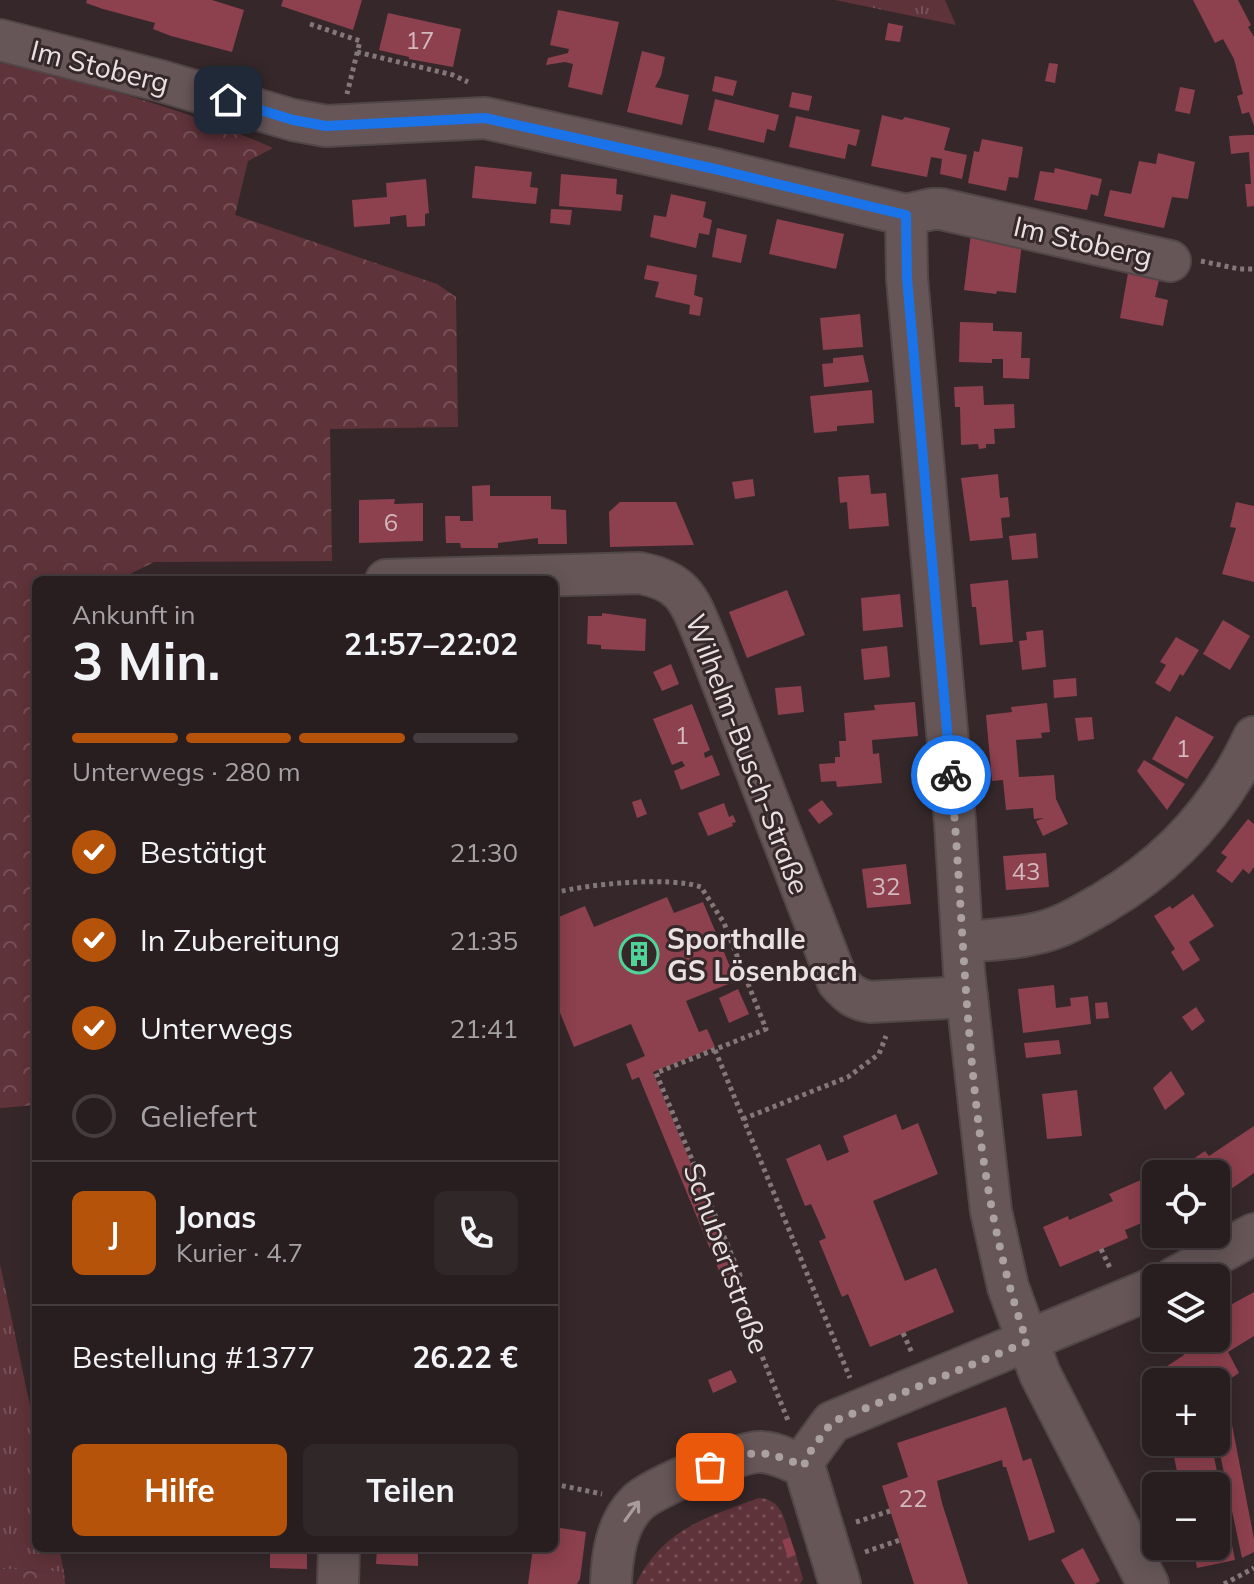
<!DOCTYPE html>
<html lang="de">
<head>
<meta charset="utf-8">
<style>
	:root { --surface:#281e20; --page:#302729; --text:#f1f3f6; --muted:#a5a2a5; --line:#443c3e; --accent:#b45309 }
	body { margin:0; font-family:Mulish,sans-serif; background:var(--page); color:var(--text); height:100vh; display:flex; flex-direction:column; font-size:30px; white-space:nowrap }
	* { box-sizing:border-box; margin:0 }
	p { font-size:26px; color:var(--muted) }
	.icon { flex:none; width:44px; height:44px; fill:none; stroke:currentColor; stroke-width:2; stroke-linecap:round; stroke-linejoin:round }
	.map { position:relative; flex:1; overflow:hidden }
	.sheet { position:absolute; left:32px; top:576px; width:526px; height:976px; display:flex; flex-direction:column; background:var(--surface); border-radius:12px; box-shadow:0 4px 20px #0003,0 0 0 2px var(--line) }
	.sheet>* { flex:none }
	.controls { position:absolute; left:1142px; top:1160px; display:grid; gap:16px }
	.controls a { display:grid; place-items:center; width:88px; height:88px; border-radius:12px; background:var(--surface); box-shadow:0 4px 20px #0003,0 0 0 2px var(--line); font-size:40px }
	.pin { position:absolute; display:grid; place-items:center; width:68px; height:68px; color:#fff; margin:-34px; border-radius:16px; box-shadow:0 4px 12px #0006 }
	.courier { position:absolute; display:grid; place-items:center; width:80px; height:80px; margin:-40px; border:6px solid #1a73e8; border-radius:50%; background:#fff; color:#222; box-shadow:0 2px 10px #0007 }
	.summary em { font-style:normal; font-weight:700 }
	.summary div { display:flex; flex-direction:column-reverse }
	.summary { display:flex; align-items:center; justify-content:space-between; height:136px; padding:0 40px }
	h1 { font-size:52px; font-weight:700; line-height:60px }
	.bar { display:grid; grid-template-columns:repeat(4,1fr); gap:12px 8px; align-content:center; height:96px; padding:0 40px }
	.bar i { height:10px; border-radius:6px; background:var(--line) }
	.bar .current { background:var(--accent) }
	.bar p { grid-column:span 4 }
	.line { display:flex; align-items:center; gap:20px; padding:0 40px; border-top:2px solid var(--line) }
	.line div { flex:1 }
	.round { display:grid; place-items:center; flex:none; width:84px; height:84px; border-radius:12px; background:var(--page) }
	ol { padding:0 40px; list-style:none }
	li { display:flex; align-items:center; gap:24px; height:88px }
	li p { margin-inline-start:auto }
	li .icon { padding:8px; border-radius:50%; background:var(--accent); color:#fff; stroke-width:4 }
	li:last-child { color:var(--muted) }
	li i { width:44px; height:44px; border:4px solid var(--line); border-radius:50% }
	.primary-button { display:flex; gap:16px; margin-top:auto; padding:16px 40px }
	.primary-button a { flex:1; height:92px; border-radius:12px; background:var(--accent); color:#fff; font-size:32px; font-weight:700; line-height:92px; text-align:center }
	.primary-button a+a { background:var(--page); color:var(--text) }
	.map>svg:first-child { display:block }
	.grass { fill:url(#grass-tufts) }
	.forest { fill:url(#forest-crowns) }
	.park { fill:url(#park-dots) }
	.building { fill:#8d404e }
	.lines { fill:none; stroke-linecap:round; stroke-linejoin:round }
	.minor-casing { stroke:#524748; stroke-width:44 }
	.path { stroke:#837779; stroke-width:5; stroke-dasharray:4 4; stroke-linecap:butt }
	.minor { stroke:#665658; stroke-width:40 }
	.oneway { stroke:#a89c9d }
	.done { stroke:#aba0a2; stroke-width:8; stroke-dasharray:0 14.4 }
	.route { stroke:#1a73e8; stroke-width:10 }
	.labels { text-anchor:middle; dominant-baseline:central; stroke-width:6; stroke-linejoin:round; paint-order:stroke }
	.number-label { font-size:24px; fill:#d3b9bd }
	.street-label { font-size:28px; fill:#eae1e2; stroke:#36282a }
	.poi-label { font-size:28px; font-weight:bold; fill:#eae1e2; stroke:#36282a; text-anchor:start }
</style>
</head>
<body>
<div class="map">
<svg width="1254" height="1584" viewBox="0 0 1254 1584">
	<defs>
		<pattern id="grass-tufts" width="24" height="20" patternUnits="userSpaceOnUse" patternTransform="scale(2)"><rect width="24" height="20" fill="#5f333a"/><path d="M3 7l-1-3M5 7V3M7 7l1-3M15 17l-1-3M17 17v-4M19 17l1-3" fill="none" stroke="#765056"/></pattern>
		<pattern id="forest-crowns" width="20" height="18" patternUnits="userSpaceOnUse" patternTransform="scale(2)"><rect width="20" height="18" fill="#5f333a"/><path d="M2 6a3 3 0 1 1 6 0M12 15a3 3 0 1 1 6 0" fill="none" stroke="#765056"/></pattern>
		<pattern id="park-dots" width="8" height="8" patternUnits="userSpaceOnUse" patternTransform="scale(2)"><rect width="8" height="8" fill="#5f333a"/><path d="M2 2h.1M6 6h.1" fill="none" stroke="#765056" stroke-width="1.8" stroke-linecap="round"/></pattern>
	</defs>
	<rect width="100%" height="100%" fill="#36282a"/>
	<g class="grass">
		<path d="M835,0H945L956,25Z"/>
		<path d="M0,1264L36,1434V1548H59L64,1572L0,1569Z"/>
	</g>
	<g class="forest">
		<path d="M0,63C94,84 185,109 273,148L248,161L235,215L437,284L456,297L458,427L330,429L332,561L154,562L118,580H36V1105L0,1108Z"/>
		<path d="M0,1569L64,1572L65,1584H0Z"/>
	</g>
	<path class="park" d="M759,1498C782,1500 784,1518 790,1537L782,1540L788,1557L796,1555L803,1579L800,1584H636C662,1530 706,1517 759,1498Z"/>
	<g class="building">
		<path d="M87,0H212L244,10L232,52L171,36L153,29L155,23L103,9L86,3Z"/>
		<path d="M283,0H362L353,30L281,6Z"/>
		<path d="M1193,0H1238L1251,25L1248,27L1254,37V126L1249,112L1242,114L1237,96L1243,94L1234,59L1223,39L1215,43Z"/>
		<path d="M558,10L619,22L602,95L568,87L573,64L565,62L546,65L548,58L568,53L569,49L550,45Z"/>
		<path d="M388,13L461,29L453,67L409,59V57L379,50Z"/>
		<path d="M888,23L903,26L900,42L885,40Z"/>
		<path d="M642,51L665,57L661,76L655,87L689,95L682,125L627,112Z"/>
		<path d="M1049,63L1058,64L1055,83L1045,81Z"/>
		<path d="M715,76L737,81L733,96L712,91Z"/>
		<path d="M1180,87L1195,90L1190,114L1175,111Z"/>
		<path d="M792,92L812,96L809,111L789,107Z"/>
		<path d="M715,99L779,115L775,131L767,129L764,143L708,130Z"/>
		<path d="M882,115L902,120L905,117L950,128L944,150L967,155L962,179L940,174L942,159L931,157L927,177L871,166Z"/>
		<path d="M796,116L860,130L856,146L848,144L845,159L789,147Z"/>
		<path d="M1247,135H1254V206L1247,207L1245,184H1251L1249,152L1231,154L1229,136Z"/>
		<path d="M982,139L1023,147L1018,178L1009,177L1006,191L968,183L974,151L979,152Z"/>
		<path d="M1158,153L1195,162L1188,199L1172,197L1164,228L1104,216L1110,190L1131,194L1139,161L1156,164Z"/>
		<path d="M475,166L532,172L530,187L538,188L536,204L472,198Z"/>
		<path d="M1055,168L1102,179L1098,196L1091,194L1087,210L1034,200L1040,171L1054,173Z"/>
		<path d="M561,174L617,179L616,194L623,195L621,211L559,206Z"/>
		<path d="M426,179L429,213L425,214V226L407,227L406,215L390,217V224L354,227L352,200L387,197L386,183Z"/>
		<path d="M671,194L706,202L703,217L712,220L709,235L699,233L696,248L650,237L654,215L666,217Z"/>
		<path d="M551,209L572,210L570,225L550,223Z"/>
		<path d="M777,219L844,234L836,269L769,254Z"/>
		<path d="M717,228L747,235L741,263L712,257Z"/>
		<path d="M971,233L1022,243L1016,293L997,291L996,294L964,290Z"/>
		<path d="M647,265L697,275L694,295L703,298L700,316L689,314L690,305L655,297L659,282L644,279Z"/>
		<path d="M1128,273L1159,280L1155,297L1168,300L1163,326L1120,318Z"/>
		<path d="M860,314L863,347L823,350L820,318Z"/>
		<path d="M960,322L993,323V331L1022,332L1021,358H1030L1029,379L1003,378V359H992V363L959,362Z"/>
		<path d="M863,355L869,382L824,387L822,364L833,363V358Z"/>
		<path d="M983,386L984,405L1014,404L1015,428L994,429L995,444H986V448L979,449L978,444L961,445L960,407H955L954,387Z"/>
		<path d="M872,390L874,423L837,426V431L814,433L810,396Z"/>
		<path d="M998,474L1000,498L1008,497L1010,517L1001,518L1003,538L970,541L961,478Z"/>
		<path d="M869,475L871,494L886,493L889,526L849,529L847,502L840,503L838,477Z"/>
		<path d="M753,479L755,496L735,499L732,482Z"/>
		<path d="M490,485V496H551V509L566,510L567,544H538V538L498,543V548H461L460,543H446L445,516H460V521H473L472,486Z"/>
		<path d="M395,499L394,504L423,503V541L359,543V500Z"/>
		<path d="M620,502H676L694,545L610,547L609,512Z"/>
		<path d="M1236,502L1254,506V582L1222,574L1236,528L1230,527Z"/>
		<path d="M1036,533L1038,558L1012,560L1009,536Z"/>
		<path d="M1008,580L1013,642L980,645L976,607H972L970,584Z"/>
		<path d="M787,590L805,635L747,658L729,612Z"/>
		<path d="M900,594L903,627L863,631L861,598Z"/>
		<path d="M602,613L646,619L645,651L601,649V645L587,644L588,616H602Z"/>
		<path d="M1223,620L1250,636L1230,670L1203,654Z"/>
		<path d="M1043,630L1046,667L1022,670L1019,641L1027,640L1026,632Z"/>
		<path d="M1176,637L1199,650L1183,676L1180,674L1170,692L1155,683L1166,665L1160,662Z"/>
		<path d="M887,646L890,677L864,680L861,649Z"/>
		<path d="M671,664L679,684L662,691L653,672Z"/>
		<path d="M1076,678L1077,696L1054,698L1053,680Z"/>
		<path d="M801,686L804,712L778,715L775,688Z"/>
		<path d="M915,702L918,736L872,740L873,754L879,753L882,783L837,787L836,781L821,782L819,764L835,763V757H840L839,741H846L844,713L875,710L874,705Z"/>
		<path d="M1047,703L1050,732L1041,733L1042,738L1016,740L1019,777L1054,775L1056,799L1068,824L1043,836L1036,821L1044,818L1034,819L1033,808L1006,810L1003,780L992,781L986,715L1012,712L1011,707Z"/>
		<path d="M692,704L710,750L704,753L705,758L712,755L720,775L681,790L674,771L685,766L682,761L672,765L653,719Z"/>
		<path d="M1176,716L1214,737L1187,779L1152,759Z"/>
		<path d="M1092,717L1094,739L1078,741L1075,718Z"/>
		<path d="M1144,760L1185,784L1167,810L1137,771Z"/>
		<path d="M641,799L647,814L637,818L632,802Z"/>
		<path d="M822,800L833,814L819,824L808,810Z"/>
		<path d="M724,803L729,817L733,815L736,822L732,823L733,826L708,836L698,813Z"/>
		<path d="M1248,819L1254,824V867L1249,874L1243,869L1232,883L1216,871L1227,857L1221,853Z"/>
		<path d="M1046,853L1049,887L1006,890L1003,856Z"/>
		<path d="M906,864L911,904L867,908L862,869Z"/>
		<path d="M1193,894L1214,926L1189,942L1200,960L1183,971L1171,952L1175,949L1154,916L1170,906L1172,909Z"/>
		<path d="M667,897L674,913L703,902L736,981L686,1001L699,1032L707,1029L715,1047L653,1072L736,1272L722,1278L639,1077L632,1080L626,1064L645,1056L631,1024L574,1047L554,998V919L585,906L594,927Z"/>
		<path d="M1054,985L1056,1008L1071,1006L1070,998L1088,996L1091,1024L1023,1033L1018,989Z"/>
		<path d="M738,989L749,1014L729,1023L719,998Z"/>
		<path d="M1107,1002L1109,1018L1096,1019L1095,1003Z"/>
		<path d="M1196,1007L1205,1021L1192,1031L1182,1017Z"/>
		<path d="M1059,1040L1061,1054L1026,1058L1024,1043Z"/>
		<path d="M1171,1071L1185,1094L1165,1110L1153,1088Z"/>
		<path d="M1077,1090L1082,1136L1047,1139L1042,1094Z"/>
		<path d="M896,1114L902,1130L918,1123L938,1174L873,1201L905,1281L936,1268L954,1312L870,1347L848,1294L842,1297L819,1241L826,1238L811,1204L805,1206L786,1159L820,1144L827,1161L849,1152L843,1136Z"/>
		<path d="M1254,1126V1173L1231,1189L1225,1180L1216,1186V1174H1202L1193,1159L1205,1151L1209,1156Z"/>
		<path d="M1176,1161L1181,1174H1156V1217L1125,1230L1128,1238L1060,1267L1043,1227L1068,1216L1069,1220L1113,1201L1109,1194L1152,1175L1151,1171Z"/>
		<path d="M1254,1292V1336L1228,1352L1239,1373L1216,1388V1382H1160L1158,1372L1184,1355L1173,1338H1216V1313Z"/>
		<path d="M731,1370L737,1382L713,1393L708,1380Z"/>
		<path d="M1006,1407L1023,1461L1031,1458L1055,1532L1029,1541L1006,1467H1003L1002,1460L937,1481L942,1503L968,1584H914L882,1486L908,1477L897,1443Z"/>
		<path d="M1229,1409L1254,1539V1552L1242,1558L1216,1435V1412Z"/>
		<path d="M1171,1442H1211L1235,1560L1197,1568L1193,1546H1216V1486H1180Z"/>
		<path d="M554,1527L586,1532L580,1579L577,1584H528L533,1548H554Z"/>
		<path d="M790,1537L796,1555L788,1558L782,1540Z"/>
		<path d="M270,1548H307V1569L270,1568Z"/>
		<path d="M377,1548H418V1566L376,1564Z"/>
		<path d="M1083,1548L1100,1581L1095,1584H1075L1061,1560Z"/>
	</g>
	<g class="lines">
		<g class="minor-casing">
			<g id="minor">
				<path d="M0,40L161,81L293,120L326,126L485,118L715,169L906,215L907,278L955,822L964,971L991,1211L1008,1287L1040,1374L1148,1584"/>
				<path d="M906,215L932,209H941L1170,261"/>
				<path d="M386,580L640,573C687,582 690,603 707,643L838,982C848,993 854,999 870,1002L967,997"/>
				<path d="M963,942C989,940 1016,939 1042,932C1065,926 1084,914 1103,903C1171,863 1221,808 1254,737"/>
				<path d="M1174,1278L1254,1234"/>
				<path d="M804,1466L807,1456L832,1422L1156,1287"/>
				<path d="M804,1466L840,1584"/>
				<path d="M338,1584L339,1548"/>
				<path d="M611,1584C612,1556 616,1524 637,1503C651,1488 742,1450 762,1452C777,1453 791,1461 804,1466"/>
			</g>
		</g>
		<g class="path">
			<path d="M310,24L360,41L347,94"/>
			<path d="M357,52L453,75L468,82"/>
			<path d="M1201,261L1239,269H1254"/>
			<path d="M554,893C588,884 668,876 701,887L724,923L766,1029L656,1073L740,1275L731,1279L789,1423"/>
			<path d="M715,1050L850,1378"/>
			<path d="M743,1119L848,1077L879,1054L886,1036"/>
			<path d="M1152,1218L1156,1228"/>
			<path d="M1159,1234L1165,1248"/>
			<path d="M1101,1249L1111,1270"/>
			<path d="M903,1333L912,1353"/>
			<path d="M554,1484L602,1494"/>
			<path d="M856,1522L890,1511"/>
			<path d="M865,1552L900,1540"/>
			<path d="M1224,1584L1254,1568"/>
		</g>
		<use href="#minor" class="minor"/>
	</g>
	<defs><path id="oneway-shaft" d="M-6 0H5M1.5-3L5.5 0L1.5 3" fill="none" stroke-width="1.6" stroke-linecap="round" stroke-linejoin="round" transform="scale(2)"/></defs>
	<use class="oneway" href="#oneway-shaft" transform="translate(632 1511) rotate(-54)"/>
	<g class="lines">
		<path class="done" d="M710,1467C754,1450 759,1448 804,1466L807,1456L832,1422L1027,1342C964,1162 968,964 951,775"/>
		<path class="route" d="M228,100L293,120L326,126L485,118L715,169L906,215L907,278L951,775"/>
	</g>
	<defs>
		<g id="building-ring" transform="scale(2)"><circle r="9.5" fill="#36282a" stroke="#50d398" stroke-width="1.5"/><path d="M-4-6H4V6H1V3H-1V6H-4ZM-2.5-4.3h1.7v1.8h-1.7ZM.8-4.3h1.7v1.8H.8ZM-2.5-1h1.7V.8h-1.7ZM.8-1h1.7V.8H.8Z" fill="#50d398"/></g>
	</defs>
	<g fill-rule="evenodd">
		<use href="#building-ring" x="639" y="954"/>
	</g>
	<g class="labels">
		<g class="number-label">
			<text x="420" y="40">17</text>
			<text x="391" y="522">6</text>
			<text x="682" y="735">1</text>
			<text x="1183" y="748">1</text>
			<text x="1026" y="871">43</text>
			<text x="886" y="886">32</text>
			<text x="913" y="1498">22</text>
		</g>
		<g class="street-label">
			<text transform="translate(100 66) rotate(14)">Im Stoberg</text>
			<text transform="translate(1083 241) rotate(13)">Im Stoberg</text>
			<text transform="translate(748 754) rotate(69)">Wilhelm-Busch-Straße</text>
			<text transform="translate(727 1258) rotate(70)">Schubertstraße</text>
		</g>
		<g class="poi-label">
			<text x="667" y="938">Sporthalle<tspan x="667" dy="32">GS Lösenbach</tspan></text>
		</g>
	</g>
</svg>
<div class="controls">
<a><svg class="icon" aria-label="locate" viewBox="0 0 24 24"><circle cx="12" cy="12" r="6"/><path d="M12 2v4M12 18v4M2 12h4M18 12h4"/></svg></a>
<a><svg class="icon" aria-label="layers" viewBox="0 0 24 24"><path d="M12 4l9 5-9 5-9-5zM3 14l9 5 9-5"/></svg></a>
<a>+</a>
<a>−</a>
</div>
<div class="pin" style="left:710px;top:1467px;background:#ea580c"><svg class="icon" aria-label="bag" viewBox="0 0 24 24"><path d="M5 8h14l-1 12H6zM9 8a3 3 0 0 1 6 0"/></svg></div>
<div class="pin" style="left:228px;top:100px;background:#1f2937"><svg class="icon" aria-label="home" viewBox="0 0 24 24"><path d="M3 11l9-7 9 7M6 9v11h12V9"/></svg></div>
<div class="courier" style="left:951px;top:775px"><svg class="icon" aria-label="bike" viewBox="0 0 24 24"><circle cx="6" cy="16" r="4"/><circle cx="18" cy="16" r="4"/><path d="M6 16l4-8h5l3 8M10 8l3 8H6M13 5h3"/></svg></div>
<section class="sheet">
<div class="summary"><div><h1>3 Min.</h1><p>Ankunft in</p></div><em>21:57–22:02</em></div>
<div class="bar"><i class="current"></i><i class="current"></i><i class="current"></i><i></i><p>Unterwegs · 280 m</p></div>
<ol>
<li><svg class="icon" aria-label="check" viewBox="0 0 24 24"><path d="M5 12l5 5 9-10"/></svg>Bestätigt<p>21:30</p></li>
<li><svg class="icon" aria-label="check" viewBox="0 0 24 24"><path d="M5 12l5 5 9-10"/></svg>In Zubereitung<p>21:35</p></li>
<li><svg class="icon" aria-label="check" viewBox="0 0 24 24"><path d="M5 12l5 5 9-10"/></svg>Unterwegs<p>21:41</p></li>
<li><i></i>Geliefert</li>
</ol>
<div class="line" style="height:144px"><b class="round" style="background:var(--accent);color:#fff">J</b><div><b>Jonas</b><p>Kurier · 4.7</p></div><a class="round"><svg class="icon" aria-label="phone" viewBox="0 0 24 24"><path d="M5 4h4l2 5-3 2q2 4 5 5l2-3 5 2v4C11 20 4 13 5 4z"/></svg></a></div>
<div class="line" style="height:104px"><div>Bestellung #1377</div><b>26.22 €</b></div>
<div class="primary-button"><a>Hilfe</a><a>Teilen</a></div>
</section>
</div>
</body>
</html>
